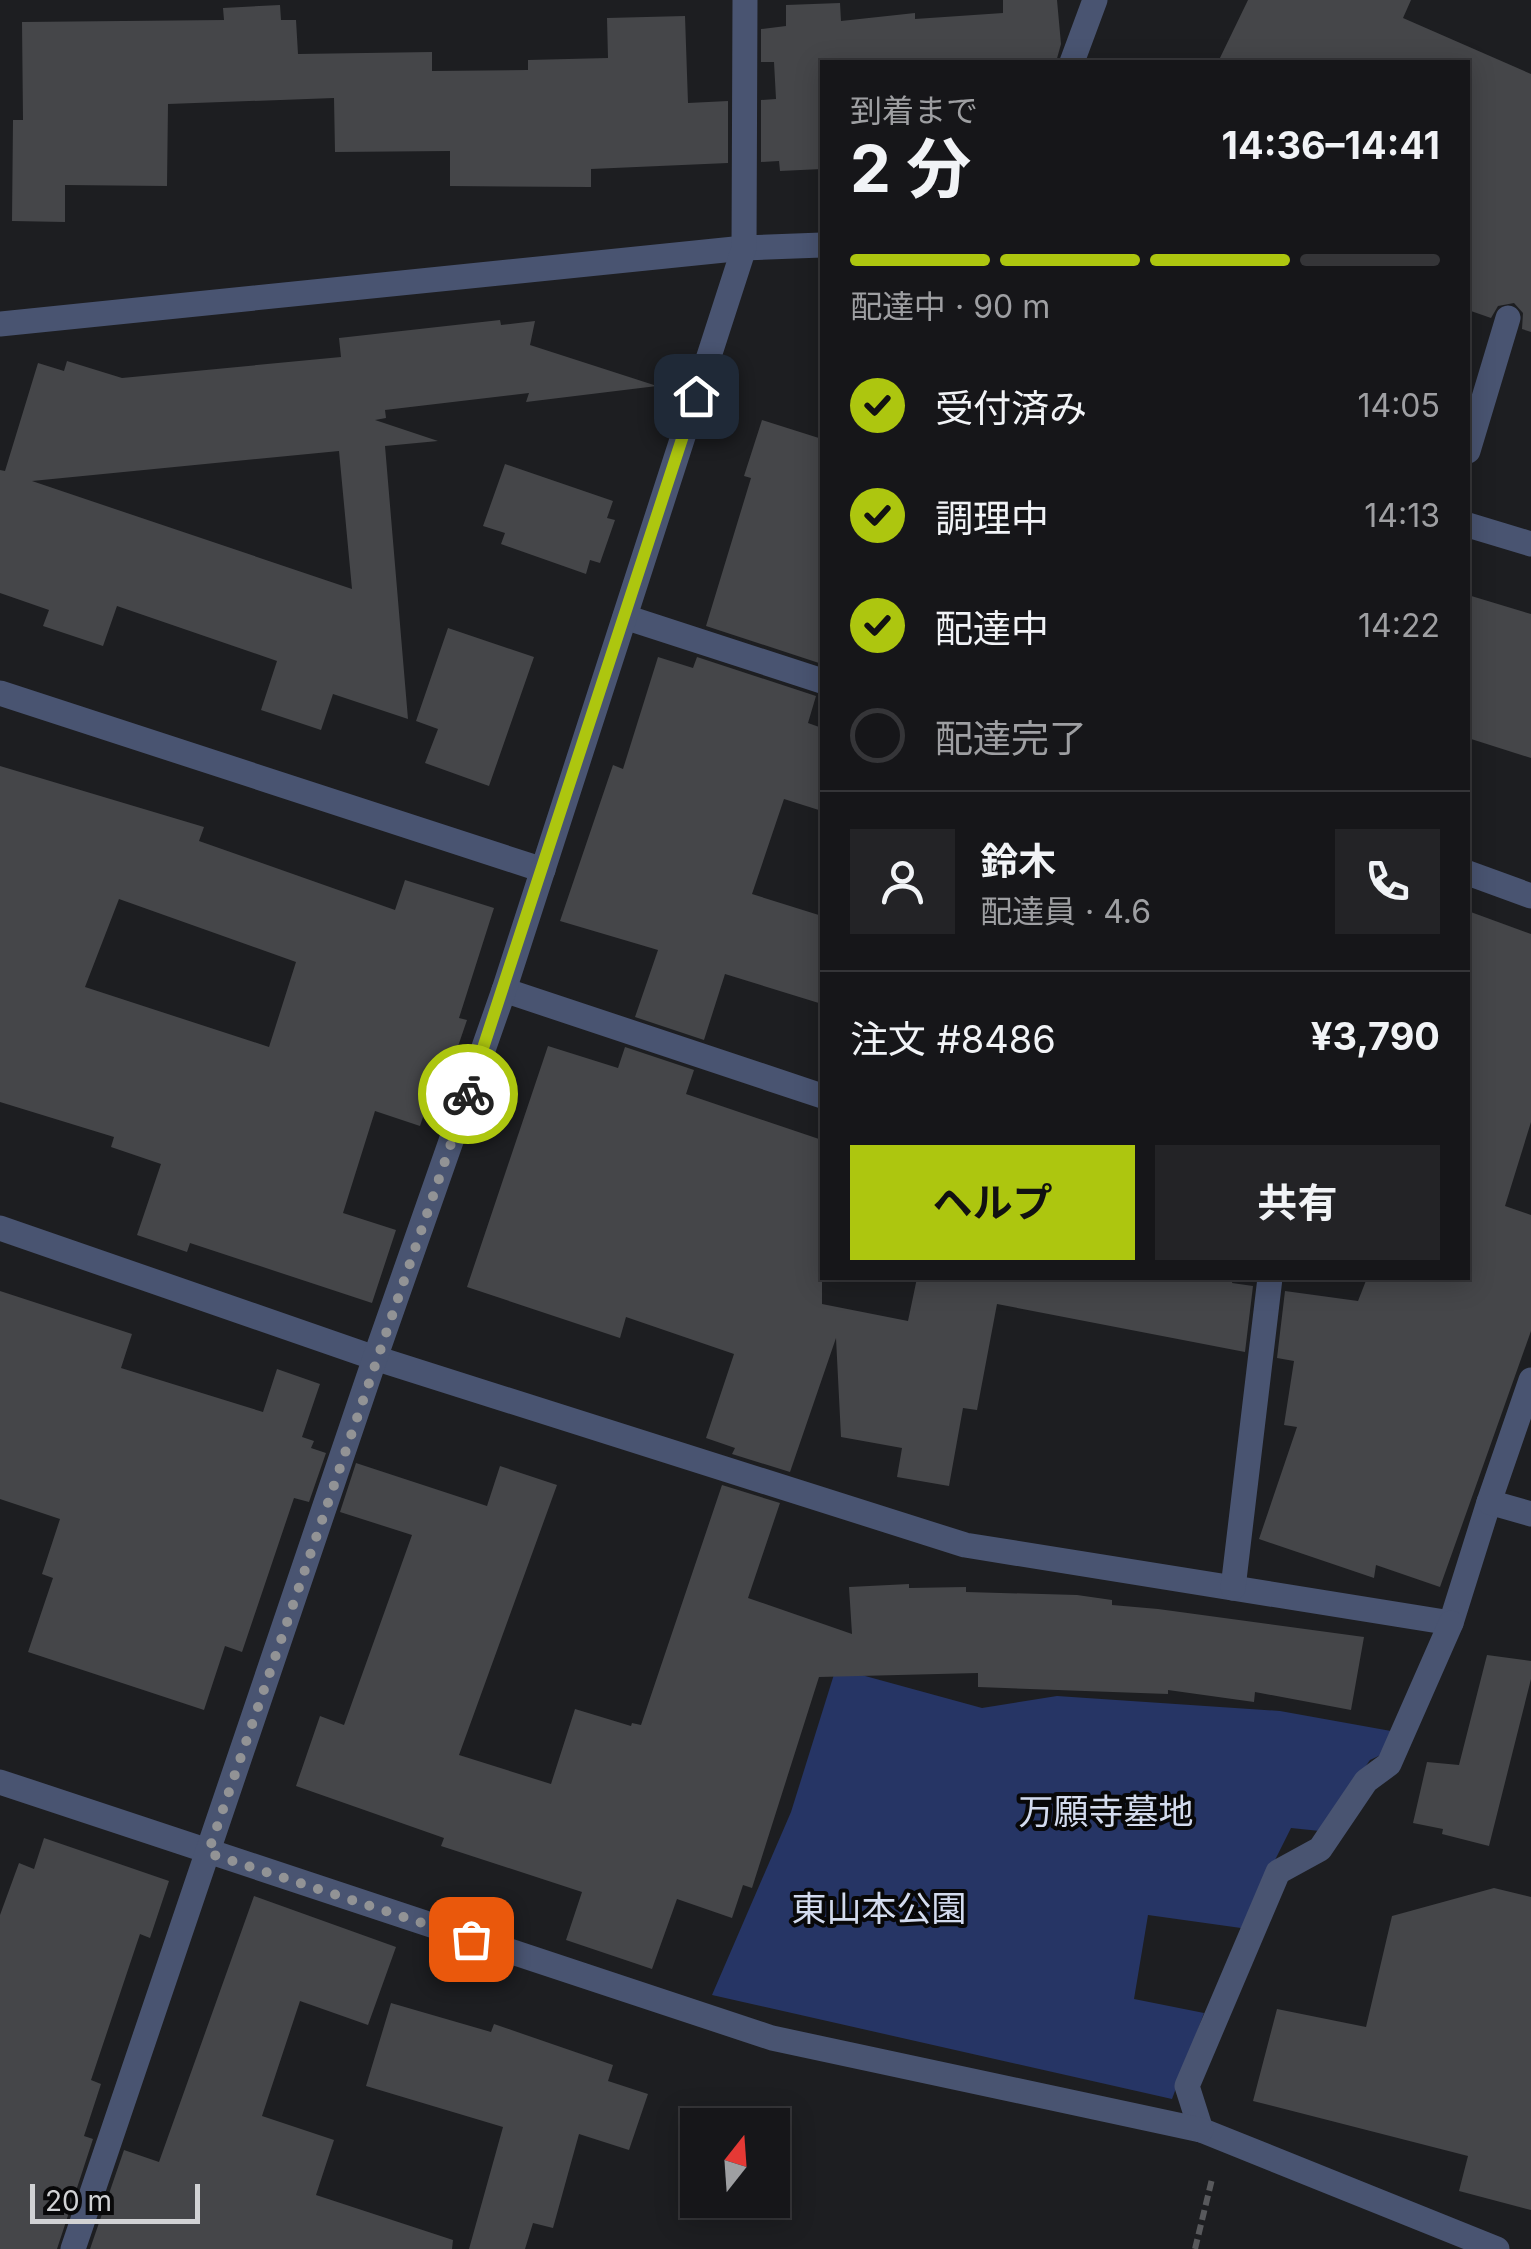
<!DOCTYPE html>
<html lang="ja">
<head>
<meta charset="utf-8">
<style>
	:root { --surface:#161619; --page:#232326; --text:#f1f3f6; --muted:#9e9fa2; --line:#353538; --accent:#adc60f }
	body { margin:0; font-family:Inter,"Noto Sans JP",sans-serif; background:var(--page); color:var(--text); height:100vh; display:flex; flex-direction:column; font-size:38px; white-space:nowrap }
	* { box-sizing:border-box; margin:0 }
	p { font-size:32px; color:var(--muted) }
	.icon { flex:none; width:55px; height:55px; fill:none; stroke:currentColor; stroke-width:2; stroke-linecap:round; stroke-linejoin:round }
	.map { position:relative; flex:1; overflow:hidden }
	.sheet { position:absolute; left:820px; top:60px; width:650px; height:1220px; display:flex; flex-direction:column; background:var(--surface); border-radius:0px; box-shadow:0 5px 25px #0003,0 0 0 2px var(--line) }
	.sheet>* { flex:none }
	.needle { width:65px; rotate:17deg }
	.fabs { position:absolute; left:680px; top:2108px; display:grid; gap:20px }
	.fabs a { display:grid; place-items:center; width:110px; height:110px; border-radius:0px; background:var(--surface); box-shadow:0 5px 25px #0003,0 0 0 2px var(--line); font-size:50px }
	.scale { position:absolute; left:30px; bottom:25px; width:170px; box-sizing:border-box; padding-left:10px; border:5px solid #d1d2d4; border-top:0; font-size:28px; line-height:35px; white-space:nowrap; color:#d1d2d4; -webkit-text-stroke:8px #080809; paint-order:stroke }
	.pin { position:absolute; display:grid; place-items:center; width:85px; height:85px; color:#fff; margin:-42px; border-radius:20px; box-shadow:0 5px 15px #0006 }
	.courier { position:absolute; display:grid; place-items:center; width:100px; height:100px; margin:-50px; border:8px solid #adc60f; border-radius:50%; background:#fff; color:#222; box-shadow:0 2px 12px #0007 }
	.head em { font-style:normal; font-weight:700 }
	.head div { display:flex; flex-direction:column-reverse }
	.head { display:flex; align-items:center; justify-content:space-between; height:170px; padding:0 30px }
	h1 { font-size:65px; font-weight:700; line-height:75px }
	.bar { display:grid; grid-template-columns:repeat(4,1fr); gap:15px 10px; align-content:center; height:120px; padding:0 30px }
	.bar i { height:12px; border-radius:8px; background:var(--line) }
	.bar .active { background:var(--accent) }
	.bar p { grid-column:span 4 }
	.line { display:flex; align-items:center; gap:25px; padding:0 30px; border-top:2px solid var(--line) }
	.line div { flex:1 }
	.round { display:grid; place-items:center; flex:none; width:105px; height:105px; border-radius:0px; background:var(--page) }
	ol { padding:0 30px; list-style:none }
	li { display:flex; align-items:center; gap:30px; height:110px }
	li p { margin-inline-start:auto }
	li .icon { padding:10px; border-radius:50%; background:var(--accent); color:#111; stroke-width:4 }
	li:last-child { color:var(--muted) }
	li i { width:55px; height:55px; border:5px solid var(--line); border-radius:50% }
	.action { display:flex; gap:20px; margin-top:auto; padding:20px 30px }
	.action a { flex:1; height:115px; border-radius:0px; background:var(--accent); color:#111; font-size:40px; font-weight:700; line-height:115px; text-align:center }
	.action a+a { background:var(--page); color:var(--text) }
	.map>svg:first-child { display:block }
	.green { fill:#263565 }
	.building { fill:#454649; fill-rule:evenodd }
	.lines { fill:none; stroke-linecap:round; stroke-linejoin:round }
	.path { stroke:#58595c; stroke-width:6; stroke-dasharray:10 5; stroke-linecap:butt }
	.minor { stroke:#495471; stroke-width:25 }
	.done { stroke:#929395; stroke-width:10; stroke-dasharray:0 18 }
	.route { stroke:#adc60f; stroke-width:12 }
	.labels { text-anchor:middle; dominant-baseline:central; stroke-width:8; stroke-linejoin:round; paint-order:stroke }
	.park-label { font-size:35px; fill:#d3dbee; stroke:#080809 }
</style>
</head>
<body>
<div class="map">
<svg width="1531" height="2249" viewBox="0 0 1531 2249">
	<rect width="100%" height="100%" fill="#1d1e21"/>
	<path class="green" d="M836,1668L982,1708L1057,1696L1280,1711L1391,1731L1383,1754L1370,1760L1320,1831L1291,1828L1241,1928L1148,1915L1134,1999L1204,2013L1172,2099L712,1995L791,1812Z"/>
	<g class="building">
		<path d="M1003,0H1057L1061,44L1056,62H822V169L780,171L779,161L761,162V100L776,99L774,62H761V29L786,26V5L840,3L841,21L915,13V19L1003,13Z"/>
		<path d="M1248,0H1411L1403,18L1531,74V332L1522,329L1523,313L1514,303L1498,306L1491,318L1468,310V62H1218Z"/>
		<path d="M280,5L281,20H296L298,54L432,52V71L528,70V60L608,58L607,18L685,16L688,103L728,101V163L591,169V187L450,186V151L335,152L334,98L168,104L167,186L65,185V222L12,221L13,120H23L22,22L224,20L223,8Z"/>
		<path d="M500,320L501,325L535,321L530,345L657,386L526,402L529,393L385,410L386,418L375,420L438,441L385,446L408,719L333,694L321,730L261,710L277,661L117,606L103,646L43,626L49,610L0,593V470L5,471L38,363L64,371L67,361L122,378L341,357L339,338ZM339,451L352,589L32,481Z"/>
		<path d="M762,420L822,439V664L706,626L751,478L744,476Z"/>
		<path d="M505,464L613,501L607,518L615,520L600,563L590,560L586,574L501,544L505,533L483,526Z"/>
		<path d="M1468,595L1531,614V758L1468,738Z"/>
		<path d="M448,628L534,657L489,786L425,763L438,729L416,721Z"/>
		<path d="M658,657L693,668L697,657L816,696L808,723L822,728V811L784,799L752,894L822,916V1004L725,974L704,1040L635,1017L658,950L560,921L613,765L623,769Z"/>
		<path d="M0,766L204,827L199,841L395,910L405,880L494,908L459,1018L467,1020L441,1096L431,1093L420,1126L375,1111L343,1213L396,1230L372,1303L190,1243L187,1252L137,1235L161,1164L111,1147L114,1137L0,1102ZM119,899L296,962L269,1047L85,987Z"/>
		<path d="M1468,911L1531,934V1122L1505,1206L1531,1215V1331L1440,1587L1376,1565L1374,1578L1259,1539L1297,1427L1284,1425L1294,1361L1277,1358L1285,1291L1358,1301L1367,1278H1468Z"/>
		<path d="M548,1046L618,1068L625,1047L694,1070L686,1094L822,1140V1304L908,1321L917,1278H1233L1232,1283L1253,1286L1245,1352L997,1304L977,1410L963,1408L949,1486L897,1477L902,1448L841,1437L836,1338L790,1472L732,1454L735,1448L706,1438L734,1354L626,1317L620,1338L467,1287Z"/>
		<path d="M0,1291L132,1334L121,1368L263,1412L277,1369L320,1384L302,1437L314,1441L311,1448L326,1453L309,1502L294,1498L242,1652L225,1646L204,1710L28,1652L53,1578L42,1574L60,1519L0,1499Z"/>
		<path d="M356,1463L487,1506L500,1466L557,1485L459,1755L551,1784L575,1709L631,1726L632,1723L641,1725L722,1485L780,1503L748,1598L852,1634L849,1587L909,1584V1588L966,1587V1592L1077,1595L1112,1600V1605L1158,1609L1364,1637L1351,1710L1255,1692L1254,1702L1168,1690V1694L978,1687V1673L819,1677L752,1888L743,1885L732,1918L677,1899L652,1969L566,1940L582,1892L441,1846L444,1838L296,1786L320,1716L344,1725L412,1535L340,1512Z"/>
		<path d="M1487,1655L1531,1661V1679L1489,1846L1442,1834L1443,1829L1413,1823L1427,1762L1459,1765Z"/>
		<path d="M44,1838L169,1881L150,1938L140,1934L91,2080L101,2084L84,2136L93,2139L57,2249H0V1915L19,1863L34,1869Z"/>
		<path d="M1494,1888L1531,1897V2210L1459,2191L1468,2156L1253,2101L1277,2009L1366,2027L1392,1916Z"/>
		<path d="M254,1896L396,1947L368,2025L300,2001L262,2116L334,2140L316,2195L453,2240L452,2249H90L124,2150L159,2162Z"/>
		<path d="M391,2003L491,2032L494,2024L613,2065L608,2081L648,2094L629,2150L579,2134L553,2228L533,2223L525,2249H469L503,2127L366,2086Z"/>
	</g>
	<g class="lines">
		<path class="path" d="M1195,2249L1212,2179"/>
		<g class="minor">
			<path d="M1072,62L1095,0"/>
			<path d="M0,324L744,248L822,245"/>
			<path d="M1468,451L1508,318"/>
			<path d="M1468,525L1531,544"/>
			<path d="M625,617L822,681"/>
			<path d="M0,693L543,870"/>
			<path d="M1468,873L1531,896"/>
			<path d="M504,990L822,1096"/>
			<path d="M0,1228L375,1358L965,1545L1451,1623L1489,1502"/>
			<path d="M1531,1380L1489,1502L1531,1514"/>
			<path d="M1233,1588L1270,1278"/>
			<path d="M1451,1623L1389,1764L1366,1781L1320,1849L1278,1872L1187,2086L1201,2130L1497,2249"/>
			<path d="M0,1782L772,2038L1201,2130"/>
			<path d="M73,2249L375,1358L504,990L744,248L745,0"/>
		</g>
	</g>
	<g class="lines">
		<path class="done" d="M468,1094L208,1853L471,1939"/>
		<path class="route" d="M468,1094L696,396"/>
	</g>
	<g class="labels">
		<g class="park-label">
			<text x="1106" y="1811">万願寺墓地</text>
			<text x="879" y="1908">東山本公園</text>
		</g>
	</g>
</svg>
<div class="fabs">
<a><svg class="needle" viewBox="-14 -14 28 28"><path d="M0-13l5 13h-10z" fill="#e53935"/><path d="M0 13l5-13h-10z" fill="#9e9fa2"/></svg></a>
</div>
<div class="scale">20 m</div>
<div class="pin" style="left:471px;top:1939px;background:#ea580c"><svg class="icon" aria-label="bag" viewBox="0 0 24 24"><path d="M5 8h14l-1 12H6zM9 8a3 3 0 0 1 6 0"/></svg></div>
<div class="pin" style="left:696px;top:396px;background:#1f2937"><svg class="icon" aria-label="home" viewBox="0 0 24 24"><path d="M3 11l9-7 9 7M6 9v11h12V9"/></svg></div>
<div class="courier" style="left:468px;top:1094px"><svg class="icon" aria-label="bike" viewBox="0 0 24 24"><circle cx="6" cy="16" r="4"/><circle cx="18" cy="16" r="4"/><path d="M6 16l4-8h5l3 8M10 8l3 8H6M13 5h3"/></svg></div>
<section class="sheet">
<div class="head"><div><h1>2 分</h1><p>到着まで</p></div><em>14:36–14:41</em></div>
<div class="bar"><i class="active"></i><i class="active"></i><i class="active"></i><i></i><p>配達中 · 90 m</p></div>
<ol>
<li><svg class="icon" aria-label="check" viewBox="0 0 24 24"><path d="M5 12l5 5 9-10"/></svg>受付済み<p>14:05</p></li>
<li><svg class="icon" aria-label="check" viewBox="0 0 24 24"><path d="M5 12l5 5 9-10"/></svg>調理中<p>14:13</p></li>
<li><svg class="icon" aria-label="check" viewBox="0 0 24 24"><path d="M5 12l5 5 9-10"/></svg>配達中<p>14:22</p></li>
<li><i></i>配達完了</li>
</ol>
<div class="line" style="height:180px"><a class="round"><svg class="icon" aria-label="person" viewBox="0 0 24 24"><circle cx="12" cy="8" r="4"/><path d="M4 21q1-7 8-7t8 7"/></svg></a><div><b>鈴木</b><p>配達員 · 4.6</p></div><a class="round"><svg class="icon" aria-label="phone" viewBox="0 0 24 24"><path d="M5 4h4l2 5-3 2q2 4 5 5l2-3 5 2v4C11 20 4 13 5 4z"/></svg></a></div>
<div class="line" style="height:130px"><div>注文 #8486</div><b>¥3,790</b></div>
<div class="action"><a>ヘルプ</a><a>共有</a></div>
</section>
</div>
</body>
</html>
